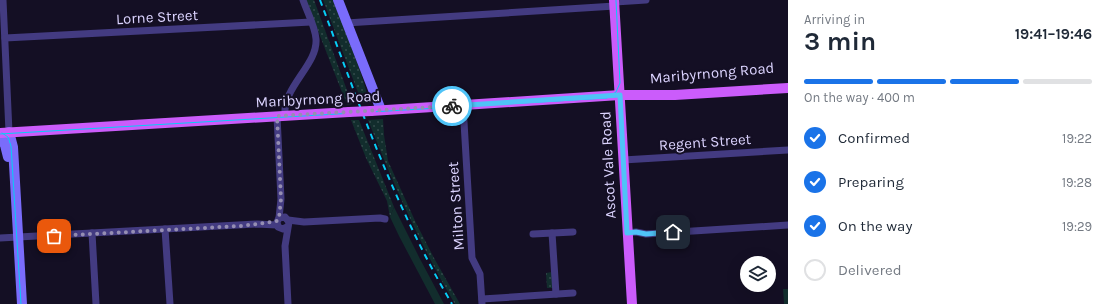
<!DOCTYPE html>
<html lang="en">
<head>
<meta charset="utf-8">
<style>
	:root { --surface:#fff; --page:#f2f2f3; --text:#1f2937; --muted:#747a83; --line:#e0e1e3; --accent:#1a73e8 }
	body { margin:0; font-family:Karla,sans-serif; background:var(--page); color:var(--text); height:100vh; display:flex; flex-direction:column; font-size:15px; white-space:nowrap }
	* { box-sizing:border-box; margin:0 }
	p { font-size:13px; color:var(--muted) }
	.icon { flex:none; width:22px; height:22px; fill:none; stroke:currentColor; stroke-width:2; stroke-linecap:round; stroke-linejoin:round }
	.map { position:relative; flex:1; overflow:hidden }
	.details { display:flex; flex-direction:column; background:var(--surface); width:320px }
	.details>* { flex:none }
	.buttons { position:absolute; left:740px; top:256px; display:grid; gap:8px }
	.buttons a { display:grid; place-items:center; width:36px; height:36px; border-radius:50%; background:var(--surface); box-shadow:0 4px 16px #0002; font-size:20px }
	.pin { position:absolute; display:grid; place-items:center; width:34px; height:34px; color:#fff; margin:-17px; border-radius:8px; box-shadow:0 2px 6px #0006 }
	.courier { position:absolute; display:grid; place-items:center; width:40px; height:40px; margin:-20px; border:3px solid #4fc3f7; border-radius:50%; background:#fff; color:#222; box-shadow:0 1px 5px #0007 }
	.summary em { font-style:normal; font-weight:700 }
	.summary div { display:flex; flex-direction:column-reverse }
	.summary { display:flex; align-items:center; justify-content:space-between; height:68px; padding:0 16px }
	h1 { font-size:26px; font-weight:700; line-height:30px }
	.bar { display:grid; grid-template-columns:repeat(4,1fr); gap:6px 4px; align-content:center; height:48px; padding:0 16px }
	.bar i { height:5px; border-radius:3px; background:var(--line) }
	.bar .active { background:var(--accent) }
	.bar p { grid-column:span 4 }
	ol { padding:0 16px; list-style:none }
	li { display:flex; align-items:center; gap:12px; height:44px }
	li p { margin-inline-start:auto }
	li .icon { padding:4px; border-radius:50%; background:var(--accent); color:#fff; stroke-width:4 }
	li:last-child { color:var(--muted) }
	li i { width:22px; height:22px; border:2px solid var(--line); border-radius:50% }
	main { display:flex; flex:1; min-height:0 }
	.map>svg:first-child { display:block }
	.grass { fill:url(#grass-dots) }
	.garden { fill:#122d2d }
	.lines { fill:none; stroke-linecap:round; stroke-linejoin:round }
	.street { stroke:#433b81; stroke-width:7 }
	.secondary { stroke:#7a6cfb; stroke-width:10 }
	.primary { stroke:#cb5cfb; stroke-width:10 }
	.tram { stroke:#06cef6; stroke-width:1 }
	.rail { stroke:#06cef6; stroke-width:2; stroke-dasharray:6 5; stroke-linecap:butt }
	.primary-bridge { stroke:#cb5cfb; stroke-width:10 }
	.done { stroke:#958eb2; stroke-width:4; stroke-dasharray:0 7.2 }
	.route { stroke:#4fc3f7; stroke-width:5 }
	.labels { text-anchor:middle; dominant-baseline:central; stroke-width:4; stroke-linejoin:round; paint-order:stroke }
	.street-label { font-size:15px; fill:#dbd3fe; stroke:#140f24 }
</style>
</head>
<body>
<main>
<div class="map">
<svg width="788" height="304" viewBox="0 0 788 304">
	<defs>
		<pattern id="grass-dots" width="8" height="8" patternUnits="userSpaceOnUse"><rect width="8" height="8" fill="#122d2d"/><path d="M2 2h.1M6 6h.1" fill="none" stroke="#344b4c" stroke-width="1.8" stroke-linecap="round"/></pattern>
	</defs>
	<rect width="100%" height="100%" fill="#140f24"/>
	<g class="grass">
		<path d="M306,0H314L352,104L347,105Z"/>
		<path d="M323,0H333C339,15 371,93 368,103H362Z"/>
		<path d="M383,119L384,135L388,161L416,223L434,258L460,304H455C420,245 393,183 368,120Z"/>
		<path d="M351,120H359L394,207L390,217L387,201L366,158Z"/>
		<path d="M552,272L553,288H547L546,273Z"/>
	</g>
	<g class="garden">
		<path d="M394,207L420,259L444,304H435L399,236L390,217Z"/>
		<path d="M783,289H788V304H784Z"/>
	</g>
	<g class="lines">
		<g class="street">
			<path d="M3,0L9,132"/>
			<path d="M615,2L646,0"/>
			<path d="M346,23L615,6"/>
			<path d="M5,38L311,22"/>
			<path d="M463,105L472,258L480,274L482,304"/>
			<path d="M277,116L281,199L279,218"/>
			<path d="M285,116C282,87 318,65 316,39C315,26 307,12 303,0"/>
			<path d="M623,160L788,150"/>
			<path d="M288,220L304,222L380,218L385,219"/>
			<path d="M287,227L283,229L278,227L277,222L279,218L285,217L289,222L285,246L288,304"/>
			<path d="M165,229L170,304"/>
			<path d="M92,233L96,304"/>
			<path d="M552,233L556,294"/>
			<path d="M627,233L636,232L646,234L788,225"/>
			<path d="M533,234L573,232"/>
			<path d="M0,238L257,224L277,225"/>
			<path d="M482,299L573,293"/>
		</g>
		<g class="secondary">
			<path d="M338,0L381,110"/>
			<path d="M9,132L13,147L22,304"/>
			<path d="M0,138L5,145L8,157"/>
		</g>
		<g class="primary">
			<path d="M614,0L632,304"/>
			<path d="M371,111L620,95H675L788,88"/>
			<path d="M0,133L349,112"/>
		</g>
		<g class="tram">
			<path d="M2,133L8,137L11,146L21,304"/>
			<path d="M0,134L607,98L616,92L620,83L616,0"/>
		</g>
		<path class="rail" d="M320,0C359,104 395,208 452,304"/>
		<path class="primary-bridge" d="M349,112L371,111"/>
	</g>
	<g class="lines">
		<path class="done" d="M54,236L240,226L257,224L277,221L279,218L281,199L277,116L452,106"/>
		<path class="route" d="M452,106L620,95L627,233L636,232L646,234L673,232"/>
	</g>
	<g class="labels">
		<g class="street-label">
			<text transform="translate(157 17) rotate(-3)">Lorne Street</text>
			<text transform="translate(712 73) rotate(-5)">Maribyrnong Road</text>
			<text transform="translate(318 99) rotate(-3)">Maribyrnong Road</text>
			<text transform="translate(705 142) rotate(-4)">Regent Street</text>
			<text transform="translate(608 165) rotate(-93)">Ascot Vale Road</text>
			<text transform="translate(456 206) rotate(-94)">Milton Street</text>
		</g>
	</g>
</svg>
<div class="buttons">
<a><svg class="icon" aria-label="layers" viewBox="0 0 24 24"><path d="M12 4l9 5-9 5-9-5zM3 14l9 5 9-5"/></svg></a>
</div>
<div class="pin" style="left:54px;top:236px;background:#ea580c"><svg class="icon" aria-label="bag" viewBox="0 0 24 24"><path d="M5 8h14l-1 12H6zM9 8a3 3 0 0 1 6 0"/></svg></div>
<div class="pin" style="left:673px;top:232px;background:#1f2937"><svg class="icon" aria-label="home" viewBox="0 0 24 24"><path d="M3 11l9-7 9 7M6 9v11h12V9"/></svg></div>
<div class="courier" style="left:452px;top:106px"><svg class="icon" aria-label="bike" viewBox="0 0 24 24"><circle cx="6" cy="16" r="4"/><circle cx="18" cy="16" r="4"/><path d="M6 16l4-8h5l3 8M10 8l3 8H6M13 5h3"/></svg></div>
</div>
<section class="details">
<div class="summary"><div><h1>3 min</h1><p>Arriving in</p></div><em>19:41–19:46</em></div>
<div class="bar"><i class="active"></i><i class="active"></i><i class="active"></i><i></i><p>On the way · 400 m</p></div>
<ol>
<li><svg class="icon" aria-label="check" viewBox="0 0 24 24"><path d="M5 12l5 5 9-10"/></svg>Confirmed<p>19:22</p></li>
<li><svg class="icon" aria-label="check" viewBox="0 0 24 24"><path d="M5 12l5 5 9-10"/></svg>Preparing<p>19:28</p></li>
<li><svg class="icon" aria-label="check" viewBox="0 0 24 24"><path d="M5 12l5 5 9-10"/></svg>On the way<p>19:29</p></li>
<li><i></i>Delivered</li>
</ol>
</section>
</main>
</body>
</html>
